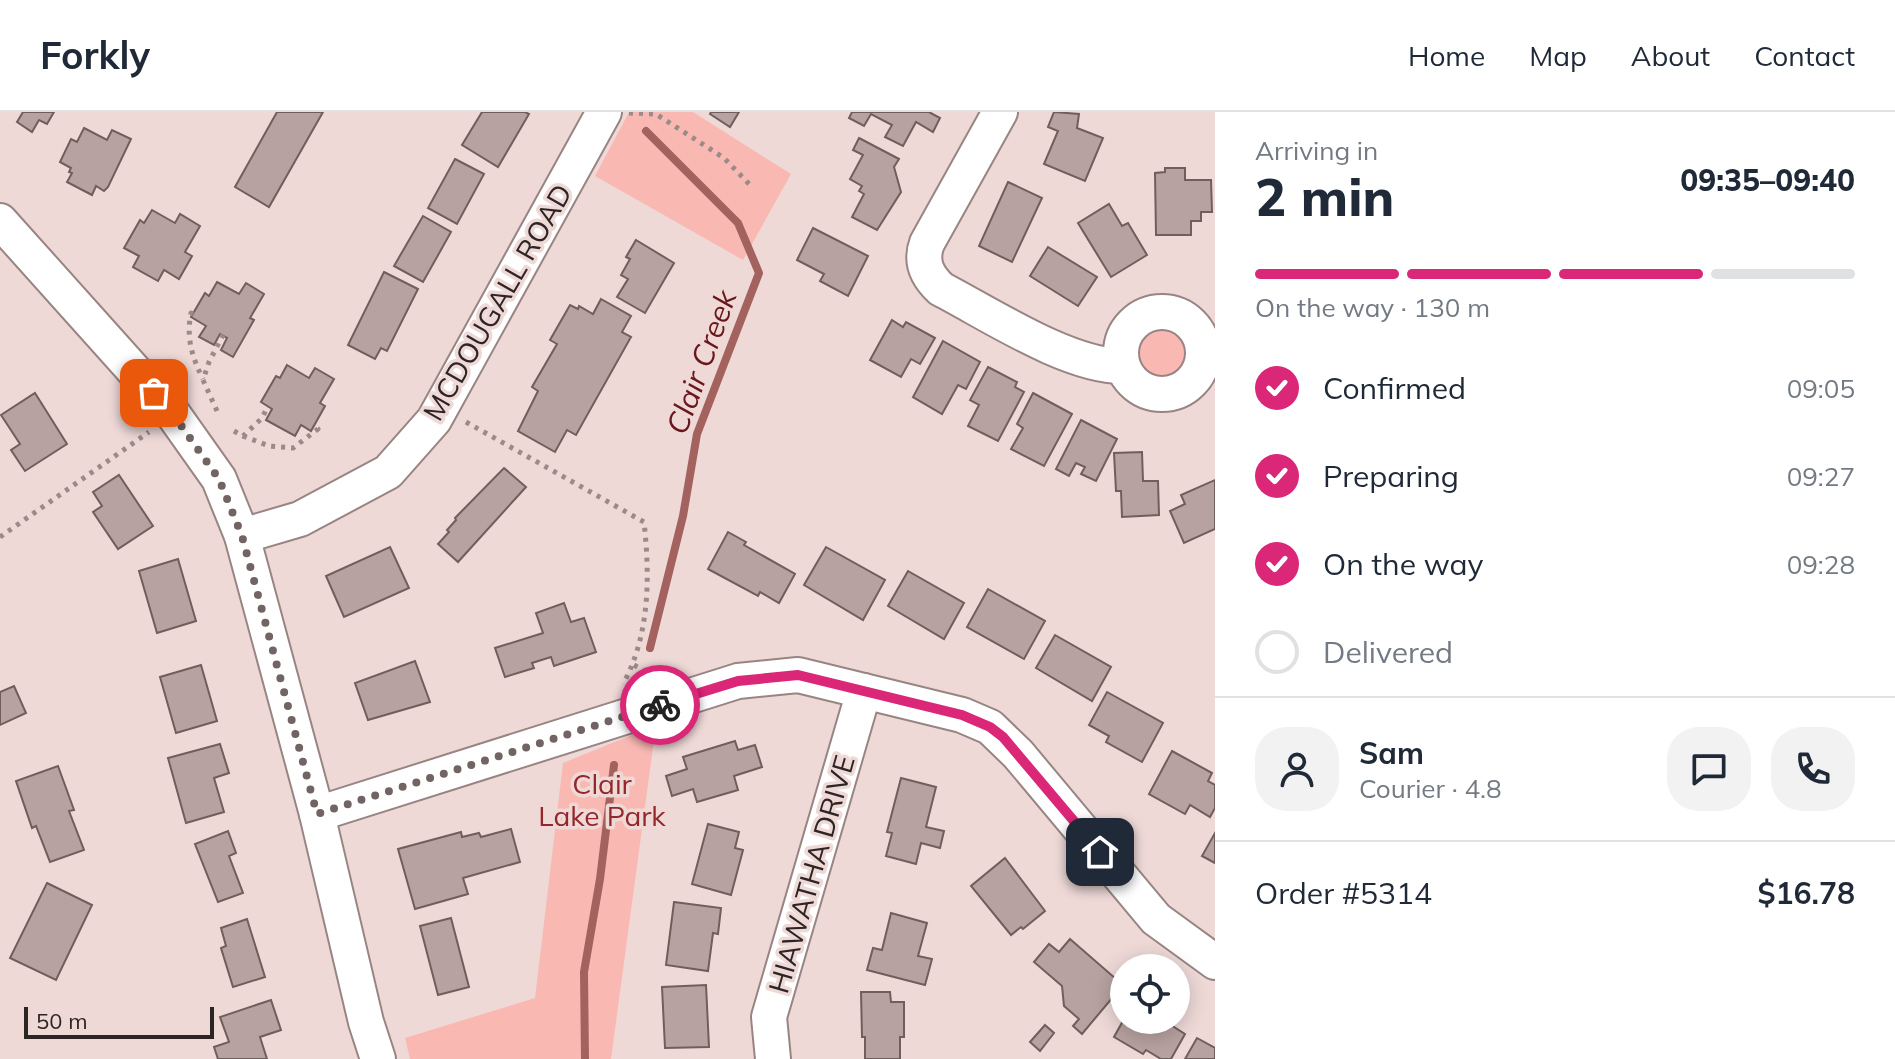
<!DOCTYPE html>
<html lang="en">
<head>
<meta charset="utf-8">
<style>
	:root { --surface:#fff; --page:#f2f2f3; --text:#1f2937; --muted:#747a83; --line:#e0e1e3; --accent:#db2777 }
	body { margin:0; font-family:Mulish,sans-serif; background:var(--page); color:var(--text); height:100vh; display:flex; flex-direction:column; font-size:30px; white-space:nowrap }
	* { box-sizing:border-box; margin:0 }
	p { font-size:26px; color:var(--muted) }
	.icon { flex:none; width:44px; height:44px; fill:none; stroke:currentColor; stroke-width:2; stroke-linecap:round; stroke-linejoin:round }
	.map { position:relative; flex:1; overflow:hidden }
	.panel { display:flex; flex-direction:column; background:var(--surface); width:680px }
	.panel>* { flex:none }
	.controls { position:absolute; left:1110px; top:842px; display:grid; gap:16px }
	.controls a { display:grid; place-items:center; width:80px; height:80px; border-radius:50%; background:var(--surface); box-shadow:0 4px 20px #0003; font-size:40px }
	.scale { position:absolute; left:24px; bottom:20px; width:190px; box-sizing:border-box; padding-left:8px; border:4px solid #2d2524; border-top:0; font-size:22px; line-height:28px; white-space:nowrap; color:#2d2524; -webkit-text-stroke:6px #eed9d7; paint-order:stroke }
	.pin { position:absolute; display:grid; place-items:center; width:68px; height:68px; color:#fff; margin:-34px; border-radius:16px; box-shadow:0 4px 12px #0006 }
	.courier { position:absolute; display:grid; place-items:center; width:80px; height:80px; margin:-40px; border:6px solid #db2777; border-radius:50%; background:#fff; color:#222; box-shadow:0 2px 10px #0007 }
	.headline em { font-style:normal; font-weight:800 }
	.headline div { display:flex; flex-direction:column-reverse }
	.headline { display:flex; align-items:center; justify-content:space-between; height:136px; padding:0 40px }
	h1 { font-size:52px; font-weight:800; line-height:60px }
	.bar { display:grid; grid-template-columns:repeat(4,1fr); gap:12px 8px; align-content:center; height:96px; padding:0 40px }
	.bar i { height:10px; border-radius:6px; background:var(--line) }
	.bar .current { background:var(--accent) }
	.bar p { grid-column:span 4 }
	.line { display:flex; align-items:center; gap:20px; padding:0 40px; border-top:2px solid var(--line) }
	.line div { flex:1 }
	.round { display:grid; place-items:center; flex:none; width:84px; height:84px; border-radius:32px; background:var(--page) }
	ol { padding:0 40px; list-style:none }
	li { display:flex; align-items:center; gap:24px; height:88px }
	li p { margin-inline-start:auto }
	li .icon { padding:8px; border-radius:50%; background:var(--accent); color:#fff; stroke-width:4 }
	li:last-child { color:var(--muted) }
	li i { width:44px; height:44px; border:4px solid var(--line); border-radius:50% }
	header { display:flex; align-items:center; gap:48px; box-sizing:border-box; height:112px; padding:0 40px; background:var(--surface); border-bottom:2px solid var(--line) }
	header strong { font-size:38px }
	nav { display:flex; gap:44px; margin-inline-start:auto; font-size:28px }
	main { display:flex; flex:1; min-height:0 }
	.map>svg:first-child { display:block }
	.green { fill:#fab8b3 }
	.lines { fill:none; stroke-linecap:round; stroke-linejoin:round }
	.stream { stroke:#a4625f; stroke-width:8 }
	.building { fill:#b7a2a1; stroke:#705e5c; stroke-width:2 }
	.minor-casing { stroke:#988583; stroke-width:38 }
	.path { stroke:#9a8b89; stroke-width:5; stroke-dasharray:4 6; stroke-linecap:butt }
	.minor { stroke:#fff; stroke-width:34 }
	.done { stroke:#716463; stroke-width:8; stroke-dasharray:0 14.4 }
	.route { stroke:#db2777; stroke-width:10 }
	.labels { text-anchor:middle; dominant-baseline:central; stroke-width:7; stroke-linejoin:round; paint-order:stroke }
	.street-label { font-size:28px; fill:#2d2524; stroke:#eed9d7 }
	.park-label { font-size:28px; fill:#93272b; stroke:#eed9d7 }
	.water-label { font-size:30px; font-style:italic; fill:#69171b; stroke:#eed9d7 }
</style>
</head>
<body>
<header>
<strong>Forkly</strong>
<nav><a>Home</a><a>Map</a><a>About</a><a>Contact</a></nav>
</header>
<main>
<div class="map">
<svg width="1215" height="947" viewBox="0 0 1215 947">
	<rect width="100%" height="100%" fill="#eed9d7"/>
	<g class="green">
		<path d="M629,0H693L791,62L743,148L595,64Z"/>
		<circle cx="1161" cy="240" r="25"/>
		<path d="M656,613L611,947H410L405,926L535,886L563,651Z"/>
	</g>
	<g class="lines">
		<g class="stream">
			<path d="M646,19L738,111L759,161L697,322L683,404L650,536"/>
			<path d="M585,947L584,860L600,767L614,653"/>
		</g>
	</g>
	<g class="building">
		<path d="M23,0H54L47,12L39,8L32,20L17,10Z"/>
		<path d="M277,0H323L269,95L235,75Z"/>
		<path d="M482,0H525L529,2L498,55L462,33Z"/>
		<path d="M711,0H739L730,15L710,2Z"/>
		<path d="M852,0H929L940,6L933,20L916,10L903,34L885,25L892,13L871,2L864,14L849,6Z"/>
		<path d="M1054,0L1079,2L1077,16L1103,26L1085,69L1044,52L1058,19L1048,15Z"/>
		<path d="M84,16L107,28L112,18L131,27L108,75L104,79L96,74L92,83L67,70L72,61L69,60L71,56L60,50L71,27L77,30Z"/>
		<path d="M859,26L899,47L894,55L901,80L877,118L852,105L864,82L859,79L862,74L850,67L863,43L853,38Z"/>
		<path d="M455,47L484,62L457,112L428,96Z"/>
		<path d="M1165,56H1185V68H1211L1212,100H1201V109H1191V123H1156L1155,61L1165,60Z"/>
		<path d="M1008,70L1042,86L1012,150L979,134Z"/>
		<path d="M1109,92L1122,114L1128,111L1147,143L1111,165L1078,111Z"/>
		<path d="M152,98L175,111L180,102L200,114L185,140L192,144L179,167L164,158L158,169L133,155L139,144L124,136L140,108L144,111Z"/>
		<path d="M423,104L451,120L423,170L394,154Z"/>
		<path d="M813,116L868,144L848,184L820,169L824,162L797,148Z"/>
		<path d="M636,128L674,151L645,201L617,185L628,167L621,163L630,147L626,145Z"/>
		<path d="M1048,135L1097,165L1078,194L1030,164Z"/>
		<path d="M384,160L418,177L387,239L381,236L375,247L348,233Z"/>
		<path d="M217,170L239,182L246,171L264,182L250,206L254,208L233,245L221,238L227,226L220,222L214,233L199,225L206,214L191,205L205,181L209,184Z"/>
		<path d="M601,187L631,204L622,220L631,225L576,323L567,318L555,340L518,319L538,279L532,275L557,232L550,228L570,193L578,197L579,194L593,202Z"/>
		<path d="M892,208L903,215L906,210L935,226L920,252L911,247L901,265L870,248Z"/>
		<path d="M943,229L980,250L966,277L958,273L942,302L913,285Z"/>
		<path d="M287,253L309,266L315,256L334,267L320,291L325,294L311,319L301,313L295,324L266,308L272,297L261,290L276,264L280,266Z"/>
		<path d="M988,255L1017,270L1015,275L1024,280L998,329L968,314L979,293L970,288Z"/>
		<path d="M35,281L67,332L25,359L11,338L20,332L1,303Z"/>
		<path d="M1033,281L1072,302L1044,354L1011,337L1023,316L1017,312Z"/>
		<path d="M1081,308L1117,327L1096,369L1081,362L1085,355L1076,351L1069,364L1056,357Z"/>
		<path d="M1142,340L1143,369H1158L1159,403L1122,405L1121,379H1116L1114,341Z"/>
		<path d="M504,356L526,375L458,450L438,432L449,420L447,418L456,408L455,406Z"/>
		<path d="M119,363L153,414L118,437L93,400L102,394L93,380Z"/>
		<path d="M1215,368V417L1184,431L1170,399L1185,392L1181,383Z"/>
		<path d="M728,420L746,430L744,433L795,462L779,491L760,480L758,484L708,457Z"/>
		<path d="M390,435L409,476L344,505L326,464Z"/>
		<path d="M826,435L885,468L863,508L804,473Z"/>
		<path d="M178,447L196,509L157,521L139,459Z"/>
		<path d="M908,459L964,491L944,527L888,494Z"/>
		<path d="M988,477L1045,509L1024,547L967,515Z"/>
		<path d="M564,491L571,510L584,506L596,540L554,554L551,545L532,551L534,556L505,565L495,536L543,521L536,501Z"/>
		<path d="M1055,523L1111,555L1092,589L1036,556Z"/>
		<path d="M415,549L430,590L368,608L355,571Z"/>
		<path d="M201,553L217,609L176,621L160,565Z"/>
		<path d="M14,574L26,601L0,613V580Z"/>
		<path d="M1107,580L1163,611L1142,650L1106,630L1109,624L1089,613Z"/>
		<path d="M735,629L738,638L755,633L762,655L734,664L738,678L697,690L693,677L672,684L666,664L687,657L683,645Z"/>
		<path d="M220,632L229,661L214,666L224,700L186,711L168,646Z"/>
		<path d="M1172,639L1212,661L1208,669L1215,673V696L1210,705L1190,693L1185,702L1149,682Z"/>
		<path d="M58,654L74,698L69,699L84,738L50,750L36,714L32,716L16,669Z"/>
		<path d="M901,666L936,675L926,715L944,719L940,736L921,731L916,752L886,744L892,721L887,720Z"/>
		<path d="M708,712L739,720L735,736L743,738L731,783L692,772Z"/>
		<path d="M511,717L520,750L463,766L468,782L415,797L398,737L461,720L462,725L479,721L481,725Z"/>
		<path d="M228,719L236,741L229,744L243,781L218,790L195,732Z"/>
		<path d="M1215,721V751L1202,744Z"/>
		<path d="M1005,746L1045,799L1023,817L1021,815L1011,823L971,774Z"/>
		<path d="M47,771L92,793L56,868L10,846Z"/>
		<path d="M674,790L721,796L718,822L713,821L708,859L666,853Z"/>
		<path d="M891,801L927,811L918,844L932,847L925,873L867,858L873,836L882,838Z"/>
		<path d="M451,806L469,875L438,883L420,814Z"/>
		<path d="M247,807L265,865L233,875L221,836L226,834L221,816Z"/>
		<path d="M1070,827L1123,873L1082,922L1073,914L1079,907L1064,894L1062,874L1034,850L1049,832L1059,840Z"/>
		<path d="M706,873L709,935L665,936L662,875Z"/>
		<path d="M861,880H890L891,890H904V925H900V947H865V925H862Z"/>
		<path d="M271,888L281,918L260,925L267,947H218L214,935L229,930L220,905Z"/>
		<path d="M1124,907L1163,908L1185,922L1171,947H1161L1146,938L1143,942L1114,925Z"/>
		<path d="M1045,913L1054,921L1040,939L1030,930Z"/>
		<path d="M1197,926L1215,936V947H1185Z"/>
	</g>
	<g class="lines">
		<g class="minor-casing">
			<g id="minor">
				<path d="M1000,0L927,131C920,150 927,164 941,177C991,203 1068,254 1122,254"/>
				<path d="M0,109L173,302L219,367L242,424L317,702L366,910L378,947"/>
				<circle cx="1162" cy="241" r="41"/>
				<path d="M242,424L300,407L388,360L434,308L604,0"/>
				<path d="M317,702L738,569L798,563L962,603L990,615L1018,642L1156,807L1215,850"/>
				<path d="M773,947L769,905L864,579"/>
			</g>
		</g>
		<g class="path">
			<path d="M629,1L656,2L724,46L752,75"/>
			<path d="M193,202L191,201C186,226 192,245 203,267"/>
			<path d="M217,299L203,268L209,250L223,223"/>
			<path d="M466,310L644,410C650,464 650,523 623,572"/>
			<path d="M234,319L243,324L262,306L268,294"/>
			<path d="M243,324L269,334L293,336L318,317L313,314"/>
			<path d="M0,425L149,320"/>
			<path d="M634,553L651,563"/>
		</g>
		<use href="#minor" class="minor"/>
	</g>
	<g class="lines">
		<path class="done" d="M154,281L173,302L219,367L242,424L317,702L660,593"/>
		<path class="route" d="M660,593L738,569L798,563L962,603L990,615L1003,625L1100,740"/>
	</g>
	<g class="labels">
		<g class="street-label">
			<text transform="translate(497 190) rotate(-60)">MCDOUGALL ROAD</text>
			<text transform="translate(811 762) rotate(-74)">HIAWATHA DRIVE</text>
		</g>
		<g class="park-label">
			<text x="602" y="671">Clair<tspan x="602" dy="32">Lake Park</tspan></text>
		</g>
		<g class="water-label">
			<text transform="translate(701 250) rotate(-70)">Clair Creek</text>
		</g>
	</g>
</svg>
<div class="controls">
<a><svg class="icon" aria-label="locate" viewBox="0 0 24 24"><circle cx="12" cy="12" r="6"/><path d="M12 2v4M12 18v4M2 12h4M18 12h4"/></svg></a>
</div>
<div class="scale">50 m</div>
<div class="pin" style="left:154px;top:281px;background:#ea580c"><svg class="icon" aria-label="bag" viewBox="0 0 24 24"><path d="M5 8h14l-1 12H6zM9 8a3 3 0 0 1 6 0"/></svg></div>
<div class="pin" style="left:1100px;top:740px;background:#1f2937"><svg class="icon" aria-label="home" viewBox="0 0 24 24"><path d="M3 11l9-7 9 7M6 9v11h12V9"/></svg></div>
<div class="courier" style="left:660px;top:593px"><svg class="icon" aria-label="bike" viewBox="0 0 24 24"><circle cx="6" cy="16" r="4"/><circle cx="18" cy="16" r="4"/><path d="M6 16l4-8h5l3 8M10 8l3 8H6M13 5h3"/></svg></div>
</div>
<section class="panel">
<div class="headline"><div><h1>2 min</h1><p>Arriving in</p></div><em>09:35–09:40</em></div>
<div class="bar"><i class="current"></i><i class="current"></i><i class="current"></i><i></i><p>On the way · 130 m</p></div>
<ol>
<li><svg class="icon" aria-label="check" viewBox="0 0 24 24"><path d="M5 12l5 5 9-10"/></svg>Confirmed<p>09:05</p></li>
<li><svg class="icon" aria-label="check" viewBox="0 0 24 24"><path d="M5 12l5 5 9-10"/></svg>Preparing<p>09:27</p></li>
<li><svg class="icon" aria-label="check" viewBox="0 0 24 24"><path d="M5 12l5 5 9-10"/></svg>On the way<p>09:28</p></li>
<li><i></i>Delivered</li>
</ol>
<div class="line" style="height:144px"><a class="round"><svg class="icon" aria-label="person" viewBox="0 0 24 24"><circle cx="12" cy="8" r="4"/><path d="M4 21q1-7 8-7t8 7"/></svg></a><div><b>Sam</b><p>Courier · 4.8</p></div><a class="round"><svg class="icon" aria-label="chat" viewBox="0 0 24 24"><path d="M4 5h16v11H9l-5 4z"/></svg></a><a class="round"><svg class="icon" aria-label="phone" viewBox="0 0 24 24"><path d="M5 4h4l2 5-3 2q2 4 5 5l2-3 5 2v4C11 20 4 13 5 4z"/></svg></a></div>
<div class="line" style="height:104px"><div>Order #5314</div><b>$16.78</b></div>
</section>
</main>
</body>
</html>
